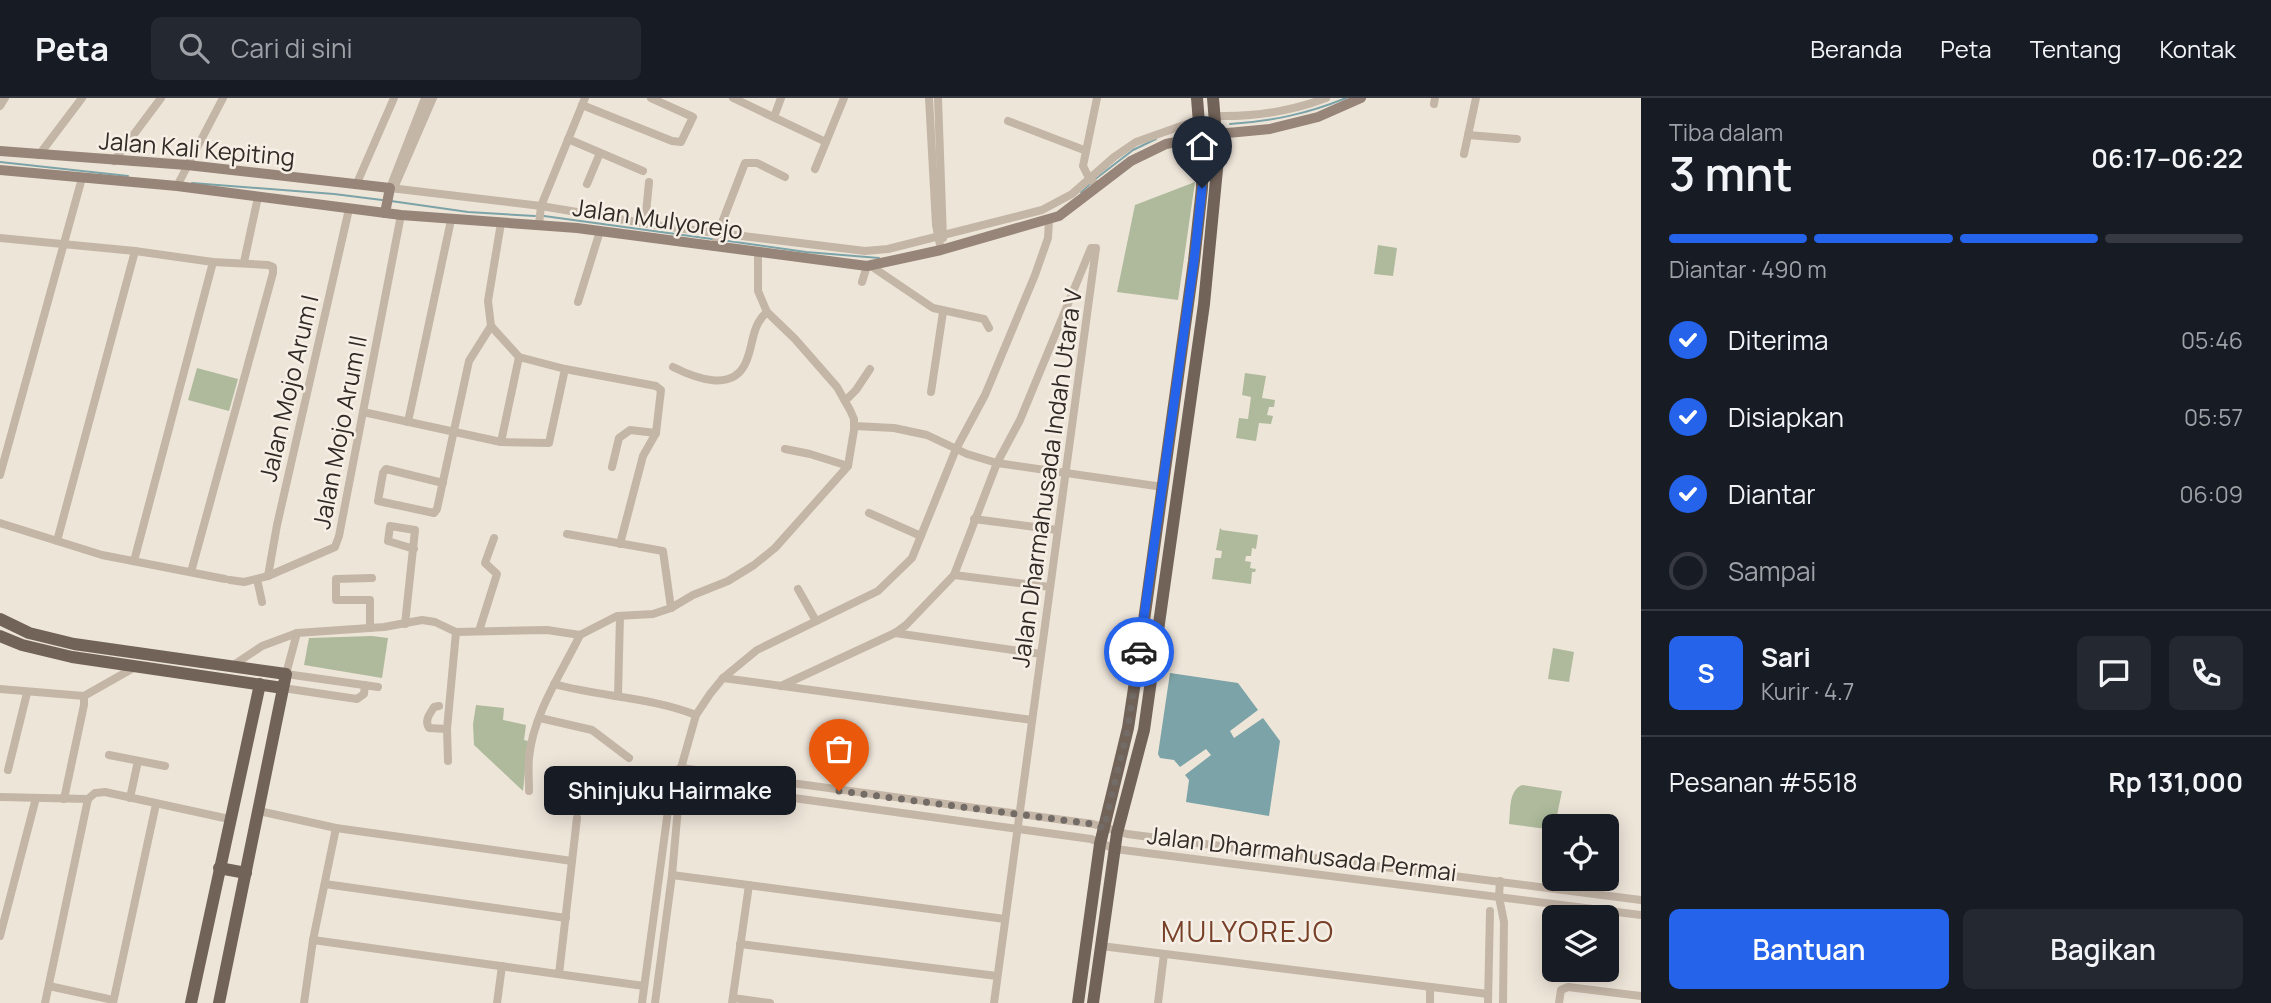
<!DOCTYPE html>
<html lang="id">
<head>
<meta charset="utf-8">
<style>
	:root { --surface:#171b24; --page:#242831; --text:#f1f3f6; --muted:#9ea1a6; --line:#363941; --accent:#2563eb }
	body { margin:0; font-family:Manrope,sans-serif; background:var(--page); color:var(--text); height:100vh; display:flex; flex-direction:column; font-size:26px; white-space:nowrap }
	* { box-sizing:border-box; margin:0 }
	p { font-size:23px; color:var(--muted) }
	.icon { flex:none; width:38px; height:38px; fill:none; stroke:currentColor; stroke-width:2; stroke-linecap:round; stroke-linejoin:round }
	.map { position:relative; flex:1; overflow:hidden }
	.details { display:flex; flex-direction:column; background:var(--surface); width:630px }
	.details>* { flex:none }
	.fabs { position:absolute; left:1542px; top:716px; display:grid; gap:14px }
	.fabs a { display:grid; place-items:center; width:77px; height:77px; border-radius:10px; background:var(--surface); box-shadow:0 4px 18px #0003; font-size:35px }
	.pin { position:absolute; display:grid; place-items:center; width:60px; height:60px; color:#fff; margin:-72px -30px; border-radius:50% 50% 50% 0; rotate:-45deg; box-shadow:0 0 7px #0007 }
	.pin .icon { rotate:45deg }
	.courier { position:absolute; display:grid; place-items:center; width:70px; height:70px; margin:-35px; border:5px solid #2563eb; border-radius:50%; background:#fff; color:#222; box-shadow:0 2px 9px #0007 }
	.bubble { position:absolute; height:49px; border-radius:10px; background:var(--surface); box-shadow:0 4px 18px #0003; font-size:23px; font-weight:600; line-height:49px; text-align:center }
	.head em { font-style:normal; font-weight:600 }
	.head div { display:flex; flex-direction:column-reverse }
	.head { display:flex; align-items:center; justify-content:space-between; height:119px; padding:0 28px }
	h1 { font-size:46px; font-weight:600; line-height:52px }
	.bar { display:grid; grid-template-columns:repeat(4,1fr); gap:10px 7px; align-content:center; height:84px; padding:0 28px }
	.bar i { height:9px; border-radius:5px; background:var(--line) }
	.bar .on { background:var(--accent) }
	.bar p { grid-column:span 4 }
	.line { display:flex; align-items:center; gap:18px; padding:0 28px; border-top:2px solid var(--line) }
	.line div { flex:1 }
	.round { display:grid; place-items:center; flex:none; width:74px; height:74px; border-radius:10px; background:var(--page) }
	ol { padding:0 28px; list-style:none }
	li { display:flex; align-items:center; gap:21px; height:77px }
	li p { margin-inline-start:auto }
	li .icon { padding:7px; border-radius:50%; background:var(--accent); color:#fff; stroke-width:4 }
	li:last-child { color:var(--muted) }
	li i { width:38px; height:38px; border:4px solid var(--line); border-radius:50% }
	.button { display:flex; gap:14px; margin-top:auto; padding:14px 28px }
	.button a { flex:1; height:80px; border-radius:10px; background:var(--accent); color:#fff; font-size:28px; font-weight:600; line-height:80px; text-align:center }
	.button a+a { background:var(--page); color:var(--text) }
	header { display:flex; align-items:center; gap:42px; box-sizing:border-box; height:98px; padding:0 35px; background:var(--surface); border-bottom:2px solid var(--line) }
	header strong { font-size:33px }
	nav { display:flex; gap:38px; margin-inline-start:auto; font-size:24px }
	.search { width:490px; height:63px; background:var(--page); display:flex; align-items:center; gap:18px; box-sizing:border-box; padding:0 24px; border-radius:10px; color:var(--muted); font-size:26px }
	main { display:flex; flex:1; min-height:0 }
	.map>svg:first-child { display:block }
	.green { fill:#aeba9b }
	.water { fill:#7ca3a7 }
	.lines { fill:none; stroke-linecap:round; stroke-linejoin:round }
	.stream { stroke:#7ca3a7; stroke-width:2 }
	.street { stroke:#c4b6a7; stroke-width:8 }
	.secondary { stroke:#978579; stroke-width:10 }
	.primary { stroke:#726359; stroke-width:12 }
	.done { stroke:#736b65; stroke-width:7; stroke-dasharray:0 12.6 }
	.route { stroke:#2563eb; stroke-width:9 }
	.labels { text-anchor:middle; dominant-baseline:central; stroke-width:5; stroke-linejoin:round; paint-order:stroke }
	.street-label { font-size:24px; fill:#312a26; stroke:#f6efe5 }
	.quarter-label { font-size:28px; letter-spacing:2px; fill:#764029; stroke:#f6efe5 }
</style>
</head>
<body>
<header>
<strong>Peta</strong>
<div class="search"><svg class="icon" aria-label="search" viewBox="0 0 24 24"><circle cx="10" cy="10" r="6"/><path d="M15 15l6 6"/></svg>Cari di sini</div>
<nav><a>Beranda</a><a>Peta</a><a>Tentang</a><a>Kontak</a></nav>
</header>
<main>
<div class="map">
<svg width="1641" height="905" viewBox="0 0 1641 905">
	<rect width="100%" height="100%" fill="#eee5d9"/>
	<g class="green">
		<path d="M1195,84L1178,202L1117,194L1135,107Z"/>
		<path d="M1378,147L1397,150L1393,178L1374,176Z"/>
		<path d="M197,270L238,281L229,313L188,302Z"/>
		<path d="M1245,275L1266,278L1262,300L1275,302L1274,309H1269L1267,317L1273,318L1271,326L1259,325L1256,343L1236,340L1239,320L1248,321L1251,299L1242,297Z"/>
		<path d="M1220,430L1222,432L1258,437L1256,451L1252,450L1251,458H1246L1245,463L1251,464L1250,470L1256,471L1255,474H1252L1251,486L1212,481L1215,460H1221L1222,453L1216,452Z"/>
		<path d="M372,538L388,540L382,580L304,567L309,540Z"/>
		<path d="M1553,550L1574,554L1569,584L1548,581Z"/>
		<path d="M476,607L504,610L503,622L526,627L524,642L528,643L523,693L474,647L473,626Z"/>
		<path d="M1522,687L1562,693L1554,732L1509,726C1511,712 1508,693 1522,687Z"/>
	</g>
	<path class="water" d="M1170,575L1238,585L1258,612L1230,633L1234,640L1263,620L1280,643L1269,718L1186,704L1189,682L1185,677L1211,657L1206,651L1180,669L1174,662L1160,660L1158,656Z"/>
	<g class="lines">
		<g class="stream">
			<path d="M1230,26C1272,23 1307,16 1346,0"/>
			<path d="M1178,33L1187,31"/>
			<path d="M0,64L128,78"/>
			<path d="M1094,82L1133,52L1156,41"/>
			<path d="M192,85L334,96L382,102"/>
			<path d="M1081,94L1090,86"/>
			<path d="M391,103L468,114L535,118"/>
			<path d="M544,118L712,141"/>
			<path d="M721,142L806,154L879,160"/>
		</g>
		<g class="street">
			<path d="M425,0L390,90L541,108L661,128L865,153L888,151L1042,112L1072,96L1114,59L1136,44L1198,22"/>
			<path d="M733,0L826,44"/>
			<path d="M929,0L936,127L941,152"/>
			<path d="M938,0L943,140"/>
			<path d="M1097,0L1083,68L1089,80L1098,89"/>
			<path d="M1434,6L1435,0"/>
			<path d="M582,7L672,43L681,44L693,19L651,0"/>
			<path d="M0,8L5,0"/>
			<path d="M1216,18C1254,19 1289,14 1326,0"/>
			<path d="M774,19L781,0"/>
			<path d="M1008,23L1084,52"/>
			<path d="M1468,37L1517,41"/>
			<path d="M568,41L643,73"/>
			<path d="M1464,56L1476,0"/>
			<path d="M39,57L82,0"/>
			<path d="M114,63L161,0"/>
			<path d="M815,71L844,0"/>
			<path d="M357,85L394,0"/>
			<path d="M587,86L600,55"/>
			<path d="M177,88L223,0"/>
			<path d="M394,90L433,0"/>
			<path d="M645,126L649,84"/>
			<path d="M539,127L541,108L585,0"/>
			<path d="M0,140L135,153L213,164L268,167L273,169V175L191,474"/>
			<path d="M715,149L718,135L745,65H757L785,79"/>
			<path d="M244,164L258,99"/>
			<path d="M871,168L933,210L984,221L989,230"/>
			<path d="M862,184L867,168"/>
			<path d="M578,204L600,133"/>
			<path d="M491,228L519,259L565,271L656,288L661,292L656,335L643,358L620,446"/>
			<path d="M673,269C695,280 733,295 746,264C754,246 751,228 767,214"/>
			<path d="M931,294L943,214"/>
			<path d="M845,303L856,292L870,271"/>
			<path d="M363,314L501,344L549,345L565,271"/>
			<path d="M408,324L451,122"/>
			<path d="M854,328L894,330L927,337L967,356L997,365L1163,389"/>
			<path d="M501,344L519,259"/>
			<path d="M785,351L810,356L848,368"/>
			<path d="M612,369L619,340L630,332L656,335"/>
			<path d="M0,377L82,80"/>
			<path d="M443,385L386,371L383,375L378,403L434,415L437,411L469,263L491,228L488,203L501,125"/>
			<path d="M869,415L921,438"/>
			<path d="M974,421L1057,432"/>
			<path d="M0,425L102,457L225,481"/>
			<path d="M567,436L663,453L671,510"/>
			<path d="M57,443L135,153"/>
			<path d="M134,463L213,164"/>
			<path d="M954,477L1050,489"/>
			<path d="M268,478L277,427L349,111"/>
			<path d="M257,481L262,504"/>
			<path d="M230,482L244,484L268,478L335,449L339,438L401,117"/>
			<path d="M798,491L816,523"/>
			<path d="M405,526L415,432L390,428L388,443L414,451"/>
			<path d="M370,530V502H336V481L372,480"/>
			<path d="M479,533L497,476L485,465L494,440"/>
			<path d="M297,535L286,576L378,589"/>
			<path d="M895,535L1041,556"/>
			<path d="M580,537L617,518L653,516L671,510L693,497L728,483L754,467L775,450L848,368L854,332V321L850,312L837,289L795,241L767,214L758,193V155"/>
			<path d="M232,568L262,548L297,535L384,529L422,522L435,524L456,534L547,532L580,537"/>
			<path d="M723,580L1032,622"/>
			<path d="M554,586C601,599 650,599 696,617"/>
			<path d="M781,588L895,535L906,527L954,477L997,365L1020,322L1091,150H1096L994,905"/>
			<path d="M283,590L357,601L364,596L365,587"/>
			<path d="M0,591L84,598L137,568"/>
			<path d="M618,598L620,518"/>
			<path d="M439,608L434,609C430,616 424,622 429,630L447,631"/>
			<path d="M540,620L592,632L629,660"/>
			<path d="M109,657L165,668"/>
			<path d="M448,663L447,631L456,534"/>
			<path d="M681,670L696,617L710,596L723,580L757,552L878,493L912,460L956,351L985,297L1035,177L1048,140L1049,122"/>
			<path d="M8,672L27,595"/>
			<path d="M685,672L687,676L685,685L676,686L672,683V674L681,670L1093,726L1127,736L1641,802"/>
			<path d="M685,685L1091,741L1115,751L1641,817"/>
			<path d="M529,693C529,682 528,671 529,660C533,616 561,576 580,537"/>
			<path d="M0,699L88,701"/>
			<path d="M130,700L138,663"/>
			<path d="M64,701L84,607V598"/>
			<path d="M88,701L95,695L105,694L229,721"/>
			<path d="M259,713L336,730L572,763"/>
			<path d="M672,777L1005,821"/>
			<path d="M1500,783L1499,799L1504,824L1503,905"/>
			<path d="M325,786L566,820"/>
			<path d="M0,838L36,700"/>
			<path d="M313,842L644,888"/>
			<path d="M740,846L997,878"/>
			<path d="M1101,848L1488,896"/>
			<path d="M559,876L577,720"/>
			<path d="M49,888L113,902"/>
			<path d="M733,900L770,905"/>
			<path d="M45,905L88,701"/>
			<path d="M113,905L156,706"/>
			<path d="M304,905L313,842L336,730"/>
			<path d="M497,905L502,868"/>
			<path d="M642,905L672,683"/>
			<path d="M655,905L672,777L680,687"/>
			<path d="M732,905L749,787"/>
			<path d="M1158,905L1164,856"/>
			<path d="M1430,905V889"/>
			<path d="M1488,905L1490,813"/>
			<path d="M1559,905L1561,892L1568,889L1641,898"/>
		</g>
		<g class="secondary">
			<path d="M0,53L187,67L390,90L385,115"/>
			<path d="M0,72L177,88L401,117L577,130L867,168L941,152L1059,118L1131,63L1166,46L1217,36L1270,31L1318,19L1361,0"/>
		</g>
		<g class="primary">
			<path d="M0,521L29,535L74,546L286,576L219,905"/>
			<path d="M0,538L22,547L72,559L283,590"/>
			<path d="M219,770L246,775"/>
			<path d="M191,905L260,586"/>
			<path d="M1078,905L1100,746L1128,630L1141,544L1194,163L1202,90V62L1197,0"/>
			<path d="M1093,905L1117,735L1144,632L1204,206L1218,61L1213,0"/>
		</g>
	</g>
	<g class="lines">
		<path class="done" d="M839,693L1093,726L1104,730L1128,630L1139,554"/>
		<path class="route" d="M1139,554L1194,163L1202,90"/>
	</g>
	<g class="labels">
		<g class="street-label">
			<text transform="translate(197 50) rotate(5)">Jalan Kali Kepiting</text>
			<text transform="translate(658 120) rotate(8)">Jalan Mulyorejo</text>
			<text transform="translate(288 290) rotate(-77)">Jalan Mojo Arum I</text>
			<text transform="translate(339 334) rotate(-79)">Jalan Mojo Arum II</text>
			<text transform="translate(1046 380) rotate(-82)">Jalan Dharmahusada Indah Utara V</text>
			<text transform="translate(1302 755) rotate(7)">Jalan Dharmahusada Permai</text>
		</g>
		<g class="quarter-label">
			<text x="1248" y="833">MULYOREJO</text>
		</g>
	</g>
</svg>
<div class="fabs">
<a><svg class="icon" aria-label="locate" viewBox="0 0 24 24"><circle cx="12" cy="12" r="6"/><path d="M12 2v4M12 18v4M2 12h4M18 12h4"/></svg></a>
<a><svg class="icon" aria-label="layers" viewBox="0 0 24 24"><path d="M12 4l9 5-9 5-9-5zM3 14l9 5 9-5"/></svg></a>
</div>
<div class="pin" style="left:839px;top:693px;background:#ea580c"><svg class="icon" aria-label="bag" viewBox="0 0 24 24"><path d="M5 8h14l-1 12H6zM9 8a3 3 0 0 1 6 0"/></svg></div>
<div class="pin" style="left:1202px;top:90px;background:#1f2937"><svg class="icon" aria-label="home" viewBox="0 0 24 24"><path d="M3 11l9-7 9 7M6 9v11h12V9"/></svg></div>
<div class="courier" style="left:1139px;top:554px"><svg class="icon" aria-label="car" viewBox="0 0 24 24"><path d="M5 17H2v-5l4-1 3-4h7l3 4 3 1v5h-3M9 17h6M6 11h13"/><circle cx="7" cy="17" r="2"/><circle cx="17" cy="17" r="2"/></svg></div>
<div class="bubble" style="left:544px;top:668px;width:252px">Shinjuku Hairmake</div>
</div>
<section class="details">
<div class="head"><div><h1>3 mnt</h1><p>Tiba dalam</p></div><em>06:17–06:22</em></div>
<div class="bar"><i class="on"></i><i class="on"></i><i class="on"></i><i></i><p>Diantar · 490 m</p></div>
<ol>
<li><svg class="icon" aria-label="check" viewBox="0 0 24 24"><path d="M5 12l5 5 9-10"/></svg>Diterima<p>05:46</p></li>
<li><svg class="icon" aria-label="check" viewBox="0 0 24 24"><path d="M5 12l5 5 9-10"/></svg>Disiapkan<p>05:57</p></li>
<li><svg class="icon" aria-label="check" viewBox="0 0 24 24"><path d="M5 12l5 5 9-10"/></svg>Diantar<p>06:09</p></li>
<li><i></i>Sampai</li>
</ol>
<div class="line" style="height:126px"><b class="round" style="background:var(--accent);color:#fff">S</b><div><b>Sari</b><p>Kurir · 4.7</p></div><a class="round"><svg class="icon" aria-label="chat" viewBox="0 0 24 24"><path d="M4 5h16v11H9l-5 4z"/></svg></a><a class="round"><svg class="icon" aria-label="phone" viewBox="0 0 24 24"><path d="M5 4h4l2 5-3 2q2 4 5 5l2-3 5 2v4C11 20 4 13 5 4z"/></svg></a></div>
<div class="line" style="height:91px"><div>Pesanan #5518</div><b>Rp 131,000</b></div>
<div class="button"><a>Bantuan</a><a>Bagikan</a></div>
</section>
</main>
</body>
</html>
